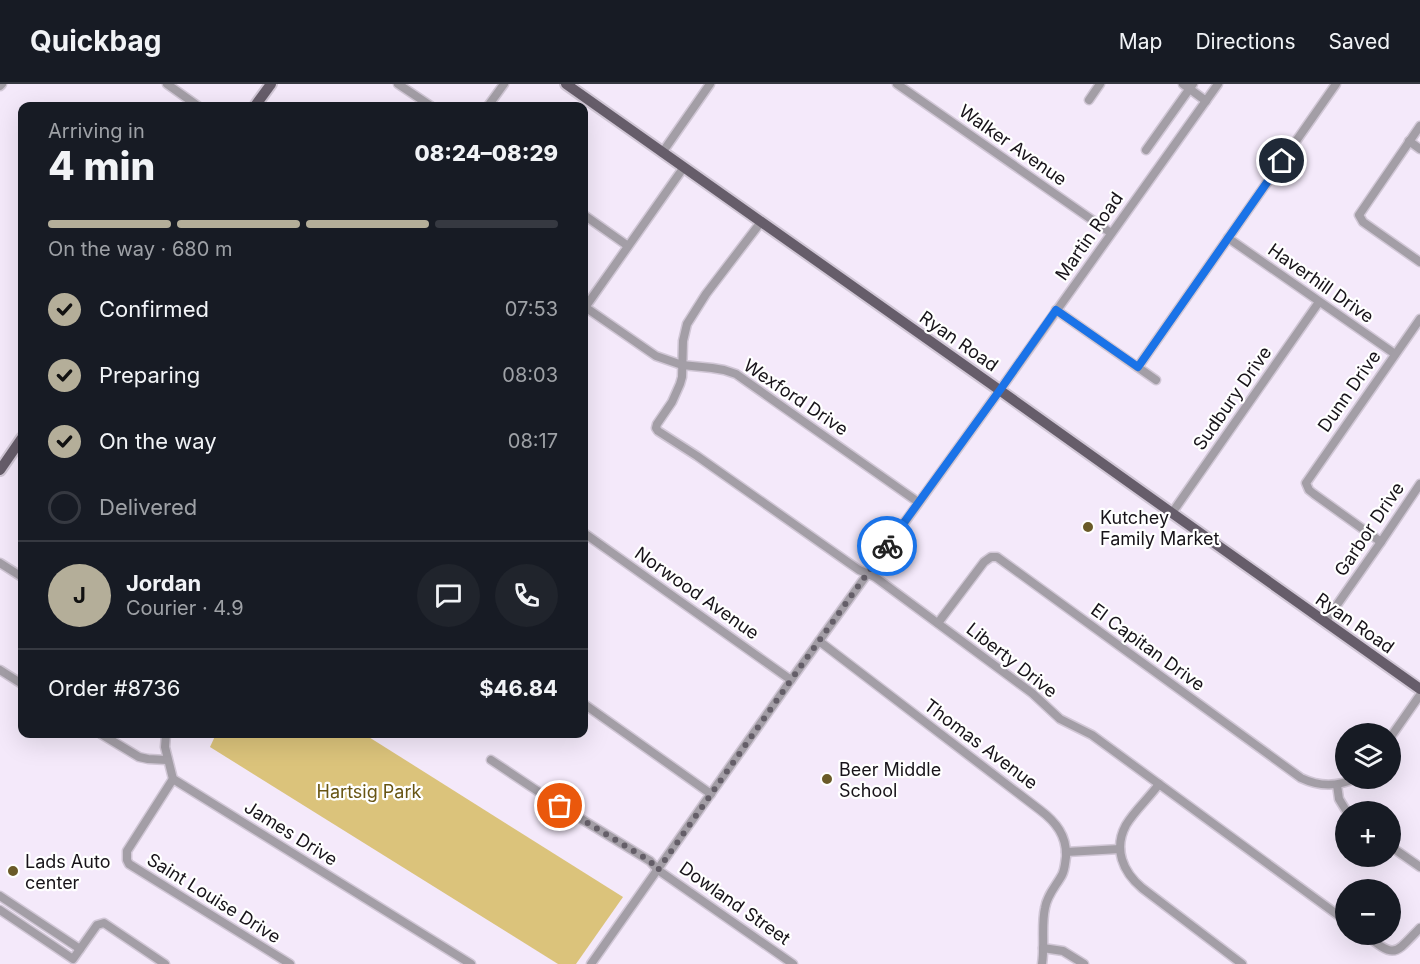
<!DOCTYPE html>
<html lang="en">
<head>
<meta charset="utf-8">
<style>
	:root { --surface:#171b24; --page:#20242c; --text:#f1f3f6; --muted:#9ea1a6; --line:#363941; --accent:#b4ae99 }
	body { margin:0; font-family:Inter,sans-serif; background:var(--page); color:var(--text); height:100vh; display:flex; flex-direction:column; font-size:22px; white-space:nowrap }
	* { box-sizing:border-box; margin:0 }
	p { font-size:20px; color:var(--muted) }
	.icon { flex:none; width:33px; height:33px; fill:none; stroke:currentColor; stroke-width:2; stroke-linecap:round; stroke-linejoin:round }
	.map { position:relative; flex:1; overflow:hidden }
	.sheet { position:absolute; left:18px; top:18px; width:570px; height:636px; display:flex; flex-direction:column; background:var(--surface); border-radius:12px; box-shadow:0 6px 24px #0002 }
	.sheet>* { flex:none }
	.tools { position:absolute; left:1335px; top:639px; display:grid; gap:12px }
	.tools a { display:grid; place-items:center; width:66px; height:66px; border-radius:50%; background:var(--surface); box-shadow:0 6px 24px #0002; font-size:30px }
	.pin { position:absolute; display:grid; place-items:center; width:51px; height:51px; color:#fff; margin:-26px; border:3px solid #fff; border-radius:50%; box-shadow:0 2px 6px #0007 }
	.courier { position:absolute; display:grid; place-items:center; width:60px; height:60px; margin:-30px; border:4px solid #1a73e8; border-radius:50%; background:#fff; color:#222; box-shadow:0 2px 8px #0007 }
	.summary em { font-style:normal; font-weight:800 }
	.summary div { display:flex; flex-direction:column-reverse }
	.summary { display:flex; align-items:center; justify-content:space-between; height:102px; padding:0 30px }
	h1 { font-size:39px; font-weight:800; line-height:45px }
	.bar { display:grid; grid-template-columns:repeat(4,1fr); gap:9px 6px; align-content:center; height:72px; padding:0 30px }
	.bar i { height:8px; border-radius:4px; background:var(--line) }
	.bar .current { background:var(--accent) }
	.bar p { grid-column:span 4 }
	.line { display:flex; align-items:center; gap:15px; padding:0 30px; border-top:2px solid var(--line) }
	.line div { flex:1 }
	.round { display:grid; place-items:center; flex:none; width:63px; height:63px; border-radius:32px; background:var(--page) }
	ol { padding:0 30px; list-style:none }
	li { display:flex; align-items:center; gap:18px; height:66px }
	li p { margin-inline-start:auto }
	li .icon { padding:6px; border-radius:50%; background:var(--accent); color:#111; stroke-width:4 }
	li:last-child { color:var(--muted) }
	li i { width:33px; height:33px; border:3px solid var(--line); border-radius:50% }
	header { display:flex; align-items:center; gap:36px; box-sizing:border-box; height:84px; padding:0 30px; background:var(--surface); border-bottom:2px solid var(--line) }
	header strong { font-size:28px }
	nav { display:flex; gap:33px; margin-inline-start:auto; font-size:21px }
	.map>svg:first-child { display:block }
	.green { fill:#dbc37b }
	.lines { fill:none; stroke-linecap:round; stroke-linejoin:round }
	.minor-casing { stroke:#d1c7d6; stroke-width:11 }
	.major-casing { stroke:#d1c7d6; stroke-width:14 }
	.minor { stroke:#a39ea6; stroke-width:8 }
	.major { stroke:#665d6a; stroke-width:10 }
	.done { stroke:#645e68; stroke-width:6; stroke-dasharray:0 10.8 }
	.route { stroke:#1a73e8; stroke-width:8 }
	.poi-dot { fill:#6a5a28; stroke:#fff; stroke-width:2 }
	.labels { text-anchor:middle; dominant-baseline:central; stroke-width:4.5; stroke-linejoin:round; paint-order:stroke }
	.street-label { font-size:18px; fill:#171319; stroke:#fff }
	.poi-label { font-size:18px; fill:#171319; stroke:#fff; text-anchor:start }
	.park-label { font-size:18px; fill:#685513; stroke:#fff }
</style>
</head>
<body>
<header>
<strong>Quickbag</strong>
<nav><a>Map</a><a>Directions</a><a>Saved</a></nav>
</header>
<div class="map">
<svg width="1420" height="880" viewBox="0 0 1420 880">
	<rect width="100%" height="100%" fill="#f4e9fa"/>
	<path class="green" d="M216,650H364L623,813L576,880H558L210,663Z"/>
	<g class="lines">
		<g class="minor-casing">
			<g id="minor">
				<path d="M167,0L198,22"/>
				<path d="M398,0L431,22"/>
				<path d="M897,0L1111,149"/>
				<path d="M1183,0L1206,17"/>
				<path d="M0,2L2,0"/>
				<path d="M1089,16L1100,0"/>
				<path d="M488,22L504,0"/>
				<path d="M1420,42L1359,131L1363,138L1420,178"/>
				<path d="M1409,57L1420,65"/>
				<path d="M1146,66L1193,0"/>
				<path d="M662,69L710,0"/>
				<path d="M584,131L628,162"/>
				<path d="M761,138L706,210L687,240L683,257L682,293L680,300L672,318L657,340L656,344L658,347L697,372L859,486L875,493L1032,609L1060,635L1092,651L1346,837"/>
				<path d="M1228,154L1395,270"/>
				<path d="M585,223L656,272L682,281L712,284L724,286L736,290L918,418"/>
				<path d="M584,225L684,83"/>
				<path d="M1056,226L1156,296"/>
				<path d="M1138,283L1336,0"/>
				<path d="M1172,429L1319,218"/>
				<path d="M584,449L791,596"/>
				<path d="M1381,458L1314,410L1309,406L1306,399L1420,235"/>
				<path d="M0,479L22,493"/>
				<path d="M1325,538L1381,458L1420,400"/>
				<path d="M938,539L984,478L991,473H997L1301,694C1320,703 1337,703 1356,694"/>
				<path d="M819,557L1040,726C1056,738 1067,752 1066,773C1065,779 1065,785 1062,791C1056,802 1047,811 1045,824C1041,842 1045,861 1042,880"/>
				<path d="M0,586L22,600"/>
				<path d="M584,620L711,710"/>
				<path d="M101,650L139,673L148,675L167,676"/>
				<path d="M166,650L165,663L173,695L471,880"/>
				<path d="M1390,654L1420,611"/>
				<path d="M491,676L560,722L650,777L658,786L793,880"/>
				<path d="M173,695L127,767V776L129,780L290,880"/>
				<path d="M1159,700C1149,714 1135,726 1126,741C1113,765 1123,788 1142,804L1242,880"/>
				<path d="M1337,701L1339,715L1347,728"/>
				<path d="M1390,762L1420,783"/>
				<path d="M1066,768L1120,765"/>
				<path d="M0,812L80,865"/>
				<path d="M0,826L73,875L97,841L104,839L165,880"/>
				<path d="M1364,850C1396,874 1393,872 1420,844"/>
				<path d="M1043,864L1063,867L1084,880"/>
				<path d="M591,880L791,596L1000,306L1218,0"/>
			</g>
		</g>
		<g class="major-casing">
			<g id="major">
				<path d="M566,0L991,300L1172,429L1420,605"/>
				<path d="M255,22L271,0"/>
				<path d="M0,386L22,354"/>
			</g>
		</g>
		<use href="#minor" class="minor"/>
		<use href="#major" class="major"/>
	</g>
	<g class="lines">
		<path class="done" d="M560,722L650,777L658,786L791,596L887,462"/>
		<path class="route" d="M887,462L1000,306L1056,226L1138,283L1282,77"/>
	</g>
	<g class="poi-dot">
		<circle cx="1088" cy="443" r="6"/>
		<circle cx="827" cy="695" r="6"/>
		<circle cx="13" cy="787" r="6"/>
	</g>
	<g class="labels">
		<g class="street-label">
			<text transform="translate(1013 61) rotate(35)">Walker Avenue</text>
			<text transform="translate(1089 152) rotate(-55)">Martin Road</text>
			<text transform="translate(1321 199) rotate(35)">Haverhill Drive</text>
			<text transform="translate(959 257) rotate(35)">Ryan Road</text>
			<text transform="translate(1349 307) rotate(-55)">Dunn Drive</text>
			<text transform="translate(796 313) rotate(34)">Wexford Drive</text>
			<text transform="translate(1232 314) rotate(-55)">Sudbury Drive</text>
			<text transform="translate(1369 445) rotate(-56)">Garbor Drive</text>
			<text transform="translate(697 509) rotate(35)">Norwood Avenue</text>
			<text transform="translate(1355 539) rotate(35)">Ryan Road</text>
			<text transform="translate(1148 563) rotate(36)">El Capitan Drive</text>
			<text transform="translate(1012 576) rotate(38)">Liberty Drive</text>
			<text transform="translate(981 660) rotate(37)">Thomas Avenue</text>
			<text transform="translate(291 749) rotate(32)">James Drive</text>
			<text transform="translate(214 814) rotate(32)">Saint Louise Drive</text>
			<text transform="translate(735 819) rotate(35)">Dowland Street</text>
		</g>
		<g class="poi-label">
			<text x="1100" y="433">Kutchey<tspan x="1100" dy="21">Family Market</tspan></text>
			<text x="839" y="685">Beer Middle<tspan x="839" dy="21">School</tspan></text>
			<text x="25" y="777">Lads Auto<tspan x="25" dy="21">center</tspan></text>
		</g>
		<g class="park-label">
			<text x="369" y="707">Hartsig Park</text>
		</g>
	</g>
</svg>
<div class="tools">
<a><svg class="icon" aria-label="layers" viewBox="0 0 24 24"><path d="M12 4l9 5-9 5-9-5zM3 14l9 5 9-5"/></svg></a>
<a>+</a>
<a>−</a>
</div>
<div class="pin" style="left:560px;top:722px;background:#ea580c"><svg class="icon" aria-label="bag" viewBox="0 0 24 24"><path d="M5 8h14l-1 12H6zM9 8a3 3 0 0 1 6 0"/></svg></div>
<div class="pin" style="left:1282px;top:77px;background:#1f2937"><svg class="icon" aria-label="home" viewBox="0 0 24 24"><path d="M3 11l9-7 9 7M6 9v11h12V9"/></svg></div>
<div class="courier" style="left:887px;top:462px"><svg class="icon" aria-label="bike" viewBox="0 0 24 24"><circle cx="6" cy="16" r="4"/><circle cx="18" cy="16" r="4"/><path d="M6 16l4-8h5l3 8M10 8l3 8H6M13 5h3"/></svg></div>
<section class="sheet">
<div class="summary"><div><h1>4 min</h1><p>Arriving in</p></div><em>08:24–08:29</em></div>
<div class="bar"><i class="current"></i><i class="current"></i><i class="current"></i><i></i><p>On the way · 680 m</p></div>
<ol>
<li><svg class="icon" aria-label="check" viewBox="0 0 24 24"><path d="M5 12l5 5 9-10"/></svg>Confirmed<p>07:53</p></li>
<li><svg class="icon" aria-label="check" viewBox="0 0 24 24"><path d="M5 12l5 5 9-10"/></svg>Preparing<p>08:03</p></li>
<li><svg class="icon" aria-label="check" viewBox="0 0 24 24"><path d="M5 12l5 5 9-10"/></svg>On the way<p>08:17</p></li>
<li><i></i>Delivered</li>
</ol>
<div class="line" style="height:108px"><b class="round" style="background:var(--accent);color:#111">J</b><div><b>Jordan</b><p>Courier · 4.9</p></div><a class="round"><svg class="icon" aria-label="chat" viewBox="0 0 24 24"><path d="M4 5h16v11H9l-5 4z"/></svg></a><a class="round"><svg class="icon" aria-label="phone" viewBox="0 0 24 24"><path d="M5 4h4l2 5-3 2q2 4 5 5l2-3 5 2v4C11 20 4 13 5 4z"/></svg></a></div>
<div class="line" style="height:78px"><div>Order #8736</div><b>$46.84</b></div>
</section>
</div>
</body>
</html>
